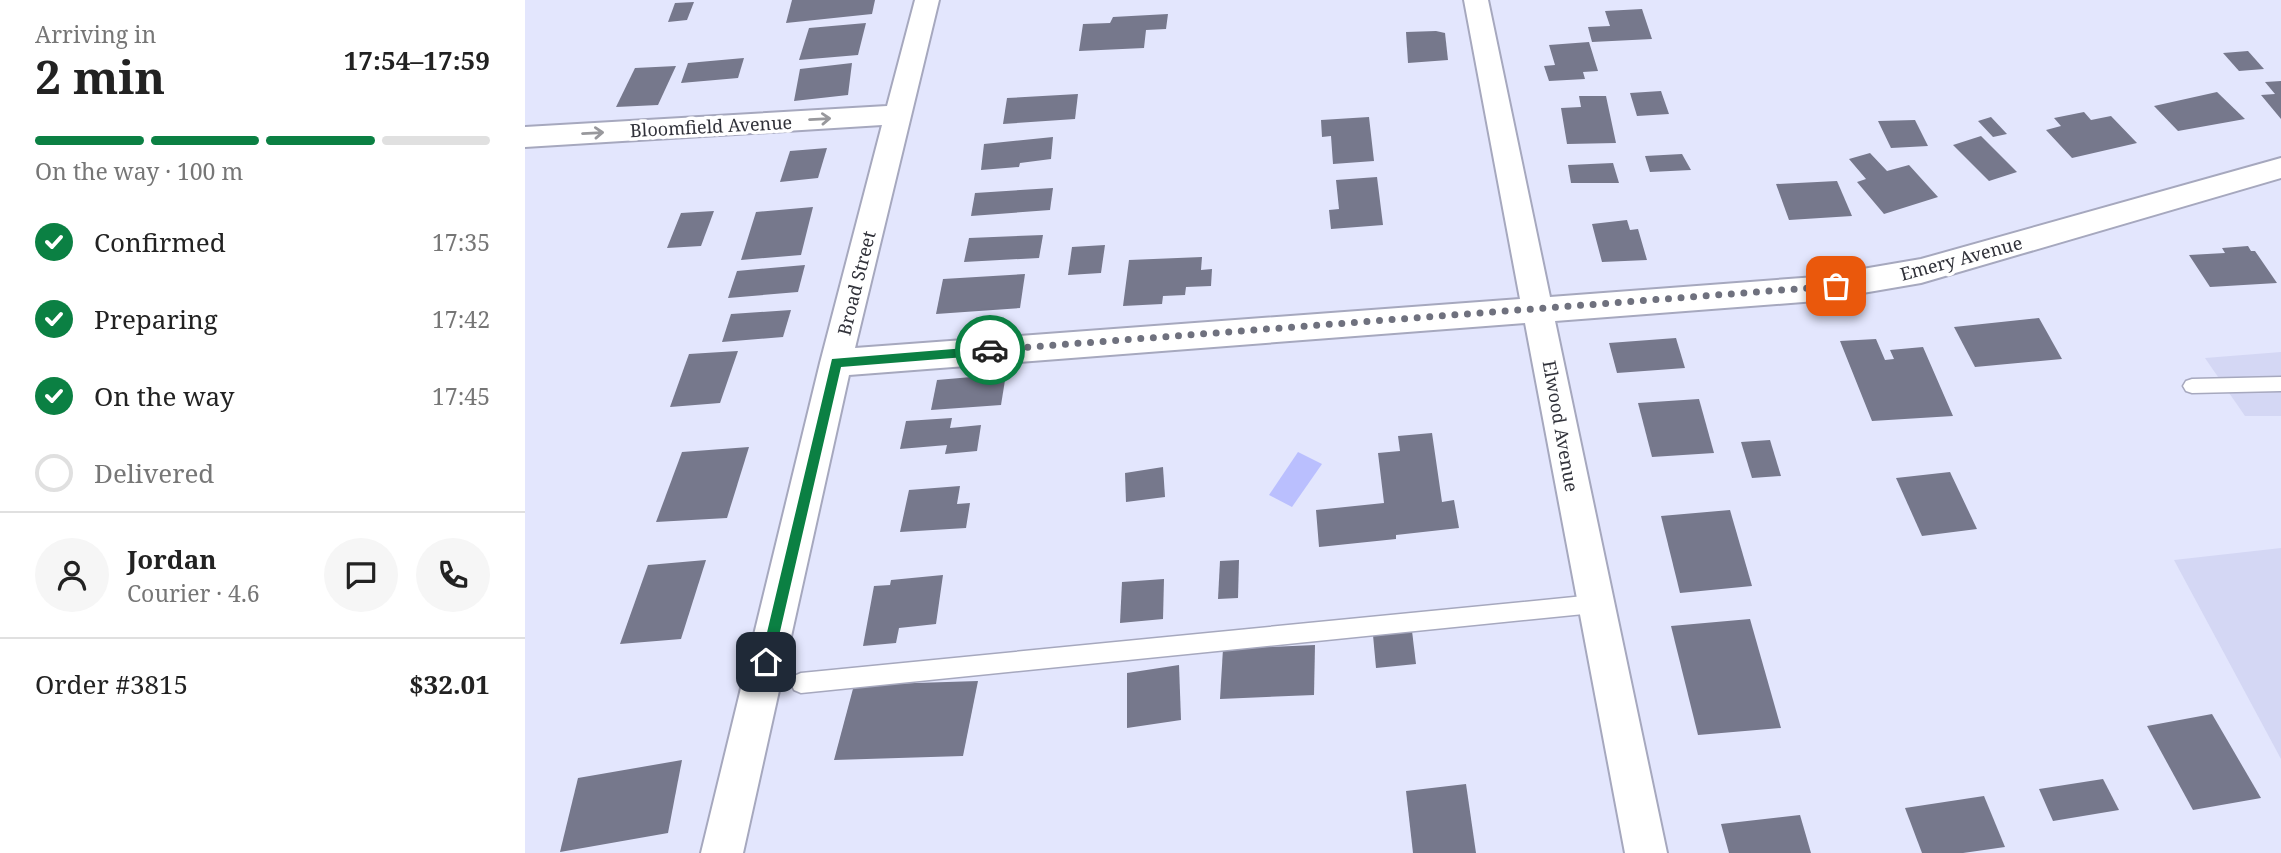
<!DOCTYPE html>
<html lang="en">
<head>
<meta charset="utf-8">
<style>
	:root { --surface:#fff; --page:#f6f6f6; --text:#222; --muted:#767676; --line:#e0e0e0; --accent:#0b8043 }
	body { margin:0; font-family:"Noto Serif",serif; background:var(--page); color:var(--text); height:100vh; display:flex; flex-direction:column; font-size:26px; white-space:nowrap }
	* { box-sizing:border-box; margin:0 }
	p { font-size:23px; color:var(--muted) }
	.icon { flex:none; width:38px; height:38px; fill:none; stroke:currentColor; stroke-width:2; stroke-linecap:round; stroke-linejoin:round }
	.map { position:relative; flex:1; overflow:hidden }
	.drawer { display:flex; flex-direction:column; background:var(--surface); width:525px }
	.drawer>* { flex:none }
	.pin { position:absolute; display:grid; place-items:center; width:60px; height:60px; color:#fff; margin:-30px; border-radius:14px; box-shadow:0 4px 10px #0006 }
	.courier { position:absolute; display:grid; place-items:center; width:70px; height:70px; margin:-35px; border:5px solid #0b8043; border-radius:50%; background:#fff; color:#222; box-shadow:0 2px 9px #0007 }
	.overview em { font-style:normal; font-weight:700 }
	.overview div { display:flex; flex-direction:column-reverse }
	.overview { display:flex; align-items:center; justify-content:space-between; height:119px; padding:0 35px }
	h1 { font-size:46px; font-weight:700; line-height:52px }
	.bar { display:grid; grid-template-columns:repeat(4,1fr); gap:10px 7px; align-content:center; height:84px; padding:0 35px }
	.bar i { height:9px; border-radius:5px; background:var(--line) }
	.bar .on { background:var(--accent) }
	.bar p { grid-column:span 4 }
	.line { display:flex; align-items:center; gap:18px; padding:0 35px; border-top:2px solid var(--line) }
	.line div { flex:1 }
	.round { display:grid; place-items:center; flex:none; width:74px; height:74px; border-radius:37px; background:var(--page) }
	ol { padding:0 35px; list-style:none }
	li { display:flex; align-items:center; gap:21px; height:77px }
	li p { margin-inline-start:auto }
	li .icon { padding:7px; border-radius:50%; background:var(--accent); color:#fff; stroke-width:4 }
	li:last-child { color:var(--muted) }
	li i { width:38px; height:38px; border:4px solid var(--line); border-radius:50% }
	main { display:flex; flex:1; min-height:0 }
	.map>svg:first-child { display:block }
	.built { fill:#d4d7f4 }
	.water { fill:#babffe }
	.building { fill:#76788c }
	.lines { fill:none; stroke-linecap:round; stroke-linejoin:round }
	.service-casing { stroke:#a6a8be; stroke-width:3 }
	.minor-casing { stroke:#a6a8be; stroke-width:4 }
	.service { fill:#fff; fill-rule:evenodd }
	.minor { fill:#fff; fill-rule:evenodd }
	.oneway { stroke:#98989c }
	.route { fill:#0b8043 }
	.done { stroke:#6f717e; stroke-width:7; stroke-dasharray:0 12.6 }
	.labels { text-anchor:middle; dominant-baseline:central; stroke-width:7; stroke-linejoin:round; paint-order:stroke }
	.street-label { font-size:18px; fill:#31323a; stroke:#fff }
</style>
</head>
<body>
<main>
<section class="drawer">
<div class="overview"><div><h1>2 min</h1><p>Arriving in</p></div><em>17:54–17:59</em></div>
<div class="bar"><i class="on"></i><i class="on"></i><i class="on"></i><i></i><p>On the way · 100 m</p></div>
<ol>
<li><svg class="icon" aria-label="check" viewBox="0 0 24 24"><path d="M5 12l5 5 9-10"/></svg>Confirmed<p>17:35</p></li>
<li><svg class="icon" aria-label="check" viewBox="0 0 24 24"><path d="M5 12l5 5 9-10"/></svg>Preparing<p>17:42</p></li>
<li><svg class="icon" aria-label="check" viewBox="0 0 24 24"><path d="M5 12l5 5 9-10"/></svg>On the way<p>17:45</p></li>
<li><i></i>Delivered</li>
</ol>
<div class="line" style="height:126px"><a class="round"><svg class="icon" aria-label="person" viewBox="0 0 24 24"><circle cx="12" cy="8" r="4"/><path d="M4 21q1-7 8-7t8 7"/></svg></a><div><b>Jordan</b><p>Courier · 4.6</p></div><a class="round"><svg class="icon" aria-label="chat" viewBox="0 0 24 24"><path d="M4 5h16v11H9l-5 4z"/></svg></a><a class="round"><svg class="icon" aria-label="phone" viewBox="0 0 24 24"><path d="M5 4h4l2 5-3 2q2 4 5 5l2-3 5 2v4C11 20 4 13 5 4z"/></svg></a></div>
<div class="line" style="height:91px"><div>Order #3815</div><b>$32.01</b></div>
</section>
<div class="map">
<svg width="1756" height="853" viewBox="0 0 1756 853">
	<rect width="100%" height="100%" fill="#e3e6fd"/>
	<g class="built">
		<path d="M1756,352V416H1720L1680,358Z"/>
		<path d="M1756,548V759L1649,560Z"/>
	</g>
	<path class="water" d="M773,452L797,464L767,507L744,495Z"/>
	<g class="building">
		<path d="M267,0H350L347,14L261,23Z"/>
		<path d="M169,2L162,20L143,22L150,3Z"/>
		<path d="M1117,9L1127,39L1067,42L1063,27L1085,26L1080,11Z"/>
		<path d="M643,14L641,29L621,30L619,48L554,51L558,24L585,23L588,17Z"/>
		<path d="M341,23L333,55L274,60L284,28Z"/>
		<path d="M911,31L920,33L923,60L883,63L881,32Z"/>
		<path d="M1064,42L1073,71L1058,72L1060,79L1024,81L1019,66L1030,65L1024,45Z"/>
		<path d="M1723,51L1739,69L1714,71L1698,53Z"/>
		<path d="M219,58L213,78L156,83L163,63Z"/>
		<path d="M327,63L323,95L269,101L275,69Z"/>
		<path d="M151,66L133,105L91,107L110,68Z"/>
		<path d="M1756,81V119L1736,95L1750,94L1740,82Z"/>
		<path d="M1136,91L1144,114L1112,116L1105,93Z"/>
		<path d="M1692,92L1720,119L1653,131L1629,106Z"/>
		<path d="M553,94L550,119L478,124L482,98Z"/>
		<path d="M1054,96H1081L1091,143L1042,144L1036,108L1056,107Z"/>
		<path d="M1559,112L1566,120L1586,116L1612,143L1547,158L1521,130L1536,126L1529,118Z"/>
		<path d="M844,117L849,161L808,164L806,136L797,137L796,120Z"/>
		<path d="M1466,117L1482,134L1468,137L1453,121Z"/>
		<path d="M1390,120L1403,146L1366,148L1353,121Z"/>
		<path d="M1456,136L1492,172L1464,181L1428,145Z"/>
		<path d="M528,137L526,159L495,163L494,167L456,170L459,144Z"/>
		<path d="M302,148L293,178L255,182L265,151Z"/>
		<path d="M1345,153L1362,171L1384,165L1413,197L1359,214L1332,182L1341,179L1324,159Z"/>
		<path d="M1157,154L1166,170L1125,172L1120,156Z"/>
		<path d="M1088,163L1094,183H1046L1043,165Z"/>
		<path d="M852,177L858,225L806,229L804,210L814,209L811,180Z"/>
		<path d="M1312,181L1327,216L1264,220L1251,184Z"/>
		<path d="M528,188L525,210L446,216L450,193Z"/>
		<path d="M288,207L276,255L216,260L231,212Z"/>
		<path d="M189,211L176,246L142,248L156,213Z"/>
		<path d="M1102,220L1105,230L1113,229L1122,260L1077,262L1067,224Z"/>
		<path d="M518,235L514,258L439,262L444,238Z"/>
		<path d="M580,245L576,273L543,275L547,247Z"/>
		<path d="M1723,246L1726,251H1730L1752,283L1685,287L1664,255L1700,253L1697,248Z"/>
		<path d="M677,257L676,270L687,269L686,286L661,287L660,295L638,296L637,304L598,306L604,260Z"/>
		<path d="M280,265L273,292L203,298L212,271Z"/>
		<path d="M500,274L495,308L411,314L418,279Z"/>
		<path d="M266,310L258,337L197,342L206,314Z"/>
		<path d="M1514,318L1537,359L1450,367L1429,327Z"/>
		<path d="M1151,338L1160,368L1092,373L1084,343Z"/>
		<path d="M1351,339L1360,360L1369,359L1365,350L1398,347L1428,416L1347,421L1315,341Z"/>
		<path d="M213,351L195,403L145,407L164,354Z"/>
		<path d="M481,374L476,405L406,410L412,380Z"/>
		<path d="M1174,399L1189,453L1127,457L1113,403Z"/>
		<path d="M427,418L425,428L456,425L452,451L420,454L422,445L375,449L381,421Z"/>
		<path d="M907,433L917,502L929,500L934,528L871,535V539L794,547L791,510L859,503L853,453L875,451L873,436Z"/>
		<path d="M1245,440L1256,476L1227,478L1216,442Z"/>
		<path d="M224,447L202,518L131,522L157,452Z"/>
		<path d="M638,467L640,497L601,502L600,473Z"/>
		<path d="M1425,472L1452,529L1397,536L1371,478Z"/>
		<path d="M435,486L432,504L445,503L441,528L375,532L384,490Z"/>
		<path d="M1205,510L1227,586L1155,593L1136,516Z"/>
		<path d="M181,560L156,639L95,644L123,565Z"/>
		<path d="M714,560L713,598L693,599L695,561Z"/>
		<path d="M418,575L411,624L374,628L371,643L338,646L349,586L365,585L366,580Z"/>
		<path d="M639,579L638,619L595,623L597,582Z"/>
		<path d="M1225,619L1256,728L1173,735L1146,626Z"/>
		<path d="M887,631L891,664L851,668L848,635Z"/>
		<path d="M790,645L789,695L695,699L698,649Z"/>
		<path d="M654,665L656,720L602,728V673Z"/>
		<path d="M453,681L438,756L309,760L329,685Z"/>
		<path d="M1687,714L1736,798L1668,810L1622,726Z"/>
		<path d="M157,760L143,833L35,852L53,778Z"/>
		<path d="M1578,779L1594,810L1528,821L1514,789Z"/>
		<path d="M941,784L951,853H888L881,791Z"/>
		<path d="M1459,796L1480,847L1438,853H1397L1380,808Z"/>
		<path d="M1275,815L1286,853H1204L1196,824Z"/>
	</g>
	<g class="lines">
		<g class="service-casing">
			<g id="service">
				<path d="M1756,377V391L1667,393L1661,391L1658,386L1661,381L1667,379Z"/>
				<path d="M1069,595L1076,597L1079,604L1076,611L1069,613L276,693L269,690L266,683L269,676L276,673Z"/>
			</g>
		</g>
		<g class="minor-casing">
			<path id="minor" d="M390,0H414L330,348L995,299L939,0H963L1025,297L1291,277L1396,259L1756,158V178L1396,283L1291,301L1030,321L1142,853H1100L1000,323L324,375L218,853H176L295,363L357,125L0,147V127L362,106Z"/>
		</g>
		<use href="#service" class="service"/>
		<use href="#minor" class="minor"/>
	</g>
	<defs><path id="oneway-shaft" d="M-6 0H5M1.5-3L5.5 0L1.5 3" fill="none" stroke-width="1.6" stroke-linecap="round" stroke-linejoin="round" transform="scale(1.75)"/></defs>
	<g class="oneway">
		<use href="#oneway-shaft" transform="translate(295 119) rotate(-3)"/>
		<use href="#oneway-shaft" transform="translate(68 133) rotate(-3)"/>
	</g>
	<path class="route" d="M465,346L471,350L465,355L316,367L248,662L246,667H237L235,662L307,359Z"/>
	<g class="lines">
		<path class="done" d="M465,350L1311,286"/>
	</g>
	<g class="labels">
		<g class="street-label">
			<text transform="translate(186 126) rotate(-3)">Bloomfield Avenue</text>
			<text transform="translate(1436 258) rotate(-15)">Emery Avenue</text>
			<text transform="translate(331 283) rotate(-76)">Broad Street</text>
			<text transform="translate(1036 426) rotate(80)">Elwood Avenue</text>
		</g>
	</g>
</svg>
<div class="pin" style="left:1311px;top:286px;background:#ea580c"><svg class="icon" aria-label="bag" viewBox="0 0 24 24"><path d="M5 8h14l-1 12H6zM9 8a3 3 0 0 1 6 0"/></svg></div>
<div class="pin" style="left:241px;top:662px;background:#1f2937"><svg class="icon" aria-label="home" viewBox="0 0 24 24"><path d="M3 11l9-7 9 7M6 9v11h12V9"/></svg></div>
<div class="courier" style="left:465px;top:350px"><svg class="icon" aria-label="car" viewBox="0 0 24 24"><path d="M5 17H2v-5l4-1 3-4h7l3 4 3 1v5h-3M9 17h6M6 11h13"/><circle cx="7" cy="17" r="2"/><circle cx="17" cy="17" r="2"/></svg></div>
</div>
</main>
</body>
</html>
